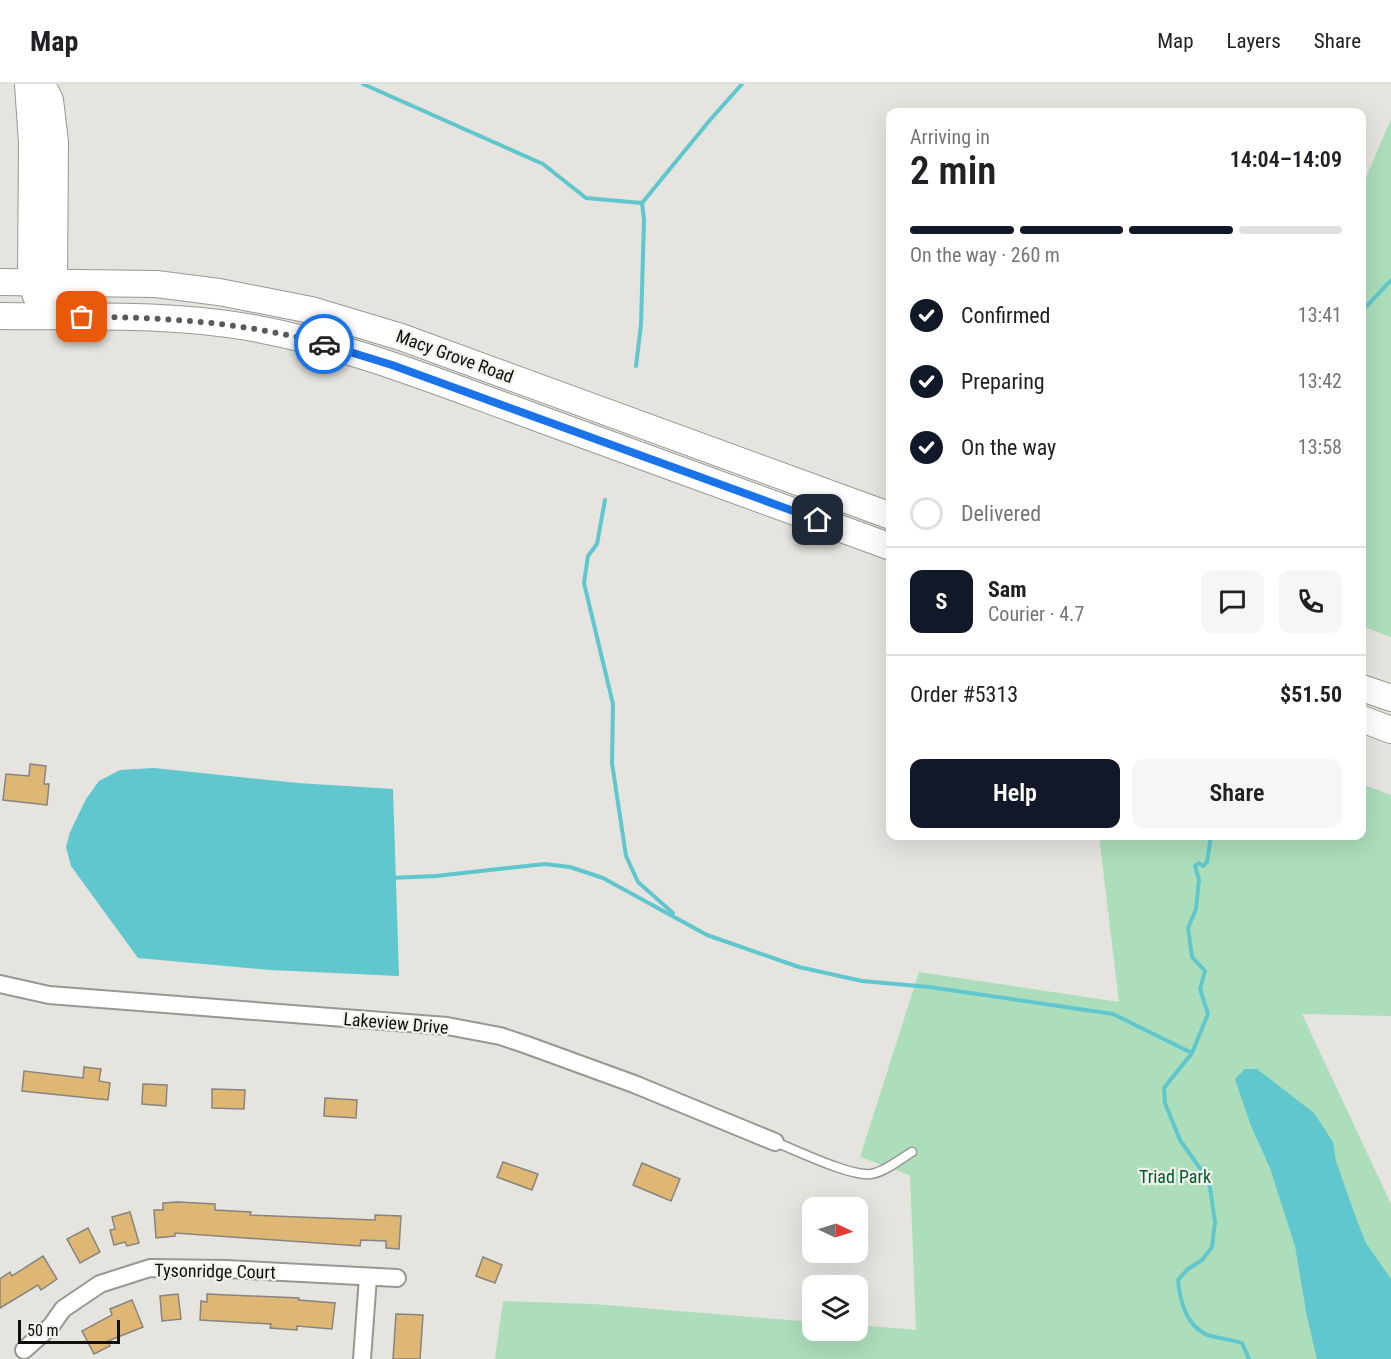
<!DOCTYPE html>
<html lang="en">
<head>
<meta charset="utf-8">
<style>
	:root { --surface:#fff; --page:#f6f6f6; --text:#202124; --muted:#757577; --line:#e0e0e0; --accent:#111827 }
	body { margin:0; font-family:"Roboto Condensed",sans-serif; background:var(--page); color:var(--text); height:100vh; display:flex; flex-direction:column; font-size:22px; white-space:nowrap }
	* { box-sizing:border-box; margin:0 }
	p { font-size:20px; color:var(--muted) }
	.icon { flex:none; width:33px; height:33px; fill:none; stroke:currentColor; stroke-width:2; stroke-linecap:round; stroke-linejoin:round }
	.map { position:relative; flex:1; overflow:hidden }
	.side { position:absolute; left:886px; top:24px; width:480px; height:732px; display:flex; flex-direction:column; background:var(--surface); border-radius:12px; box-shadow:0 6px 24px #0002 }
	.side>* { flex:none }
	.needle { width:39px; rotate:94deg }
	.controls { position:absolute; left:802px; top:1113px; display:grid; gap:12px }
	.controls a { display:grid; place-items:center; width:66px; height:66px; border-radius:12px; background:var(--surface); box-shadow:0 6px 24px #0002; font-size:30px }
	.scale { position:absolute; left:18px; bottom:15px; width:102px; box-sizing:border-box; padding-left:6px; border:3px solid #100f0d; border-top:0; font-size:16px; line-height:21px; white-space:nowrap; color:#100f0d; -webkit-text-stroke:4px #f3f1eb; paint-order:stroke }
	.pin { position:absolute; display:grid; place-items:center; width:51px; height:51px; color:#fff; margin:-26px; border-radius:12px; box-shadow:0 3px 9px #0006 }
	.courier { position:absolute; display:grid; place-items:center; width:60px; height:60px; margin:-30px; border:4px solid #1a73e8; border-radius:50%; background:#fff; color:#222; box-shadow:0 2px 8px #0007 }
	.head em { font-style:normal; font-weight:600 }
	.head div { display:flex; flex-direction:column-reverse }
	.head { display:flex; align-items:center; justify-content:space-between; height:102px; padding:0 24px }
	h1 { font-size:39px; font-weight:600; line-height:45px }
	.bar { display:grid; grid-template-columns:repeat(4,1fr); gap:9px 6px; align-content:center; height:72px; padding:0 24px }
	.bar i { height:8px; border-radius:4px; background:var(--line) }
	.bar .active { background:var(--accent) }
	.bar p { grid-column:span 4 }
	.line { display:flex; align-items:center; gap:15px; padding:0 24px; border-top:2px solid var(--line) }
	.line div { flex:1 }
	.round { display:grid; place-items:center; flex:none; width:63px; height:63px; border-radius:12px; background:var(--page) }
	ol { padding:0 24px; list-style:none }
	li { display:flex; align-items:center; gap:18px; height:66px }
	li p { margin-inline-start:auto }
	li .icon { padding:6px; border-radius:50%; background:var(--accent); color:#fff; stroke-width:4 }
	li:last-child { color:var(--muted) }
	li i { width:33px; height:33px; border:3px solid var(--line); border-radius:50% }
	.cta { display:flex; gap:12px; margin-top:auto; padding:12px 24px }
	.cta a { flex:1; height:69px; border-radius:12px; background:var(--accent); color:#fff; font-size:24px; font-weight:600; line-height:69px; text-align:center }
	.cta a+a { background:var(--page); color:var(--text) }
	header { display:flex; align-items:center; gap:36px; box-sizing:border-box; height:84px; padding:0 30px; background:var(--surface); border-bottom:2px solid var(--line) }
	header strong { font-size:28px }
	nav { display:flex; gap:33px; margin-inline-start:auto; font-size:21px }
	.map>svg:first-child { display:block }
	.green { fill:#acdebb }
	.water { fill:#60c7ce }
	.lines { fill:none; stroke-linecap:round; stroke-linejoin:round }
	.stream { stroke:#60c7ce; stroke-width:4 }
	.building { fill:#dfb775; stroke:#88847f; stroke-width:1.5 }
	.service-casing { stroke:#989791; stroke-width:11 }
	.minor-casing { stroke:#989791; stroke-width:20 }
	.primary-casing { stroke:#989791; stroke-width:28 }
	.service { stroke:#fff; stroke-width:8 }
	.minor { stroke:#fff; stroke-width:16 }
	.primary { stroke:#fff; stroke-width:26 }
	.done { stroke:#5b5a56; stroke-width:6; stroke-dasharray:0 10.8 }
	.route { stroke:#1a73e8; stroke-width:8 }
	.labels { text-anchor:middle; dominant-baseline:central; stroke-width:4.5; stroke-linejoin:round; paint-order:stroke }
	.street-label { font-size:18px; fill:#100f0d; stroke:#f3f1eb }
	.park-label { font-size:18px; fill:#045930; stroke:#f3f1eb }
</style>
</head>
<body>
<header>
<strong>Map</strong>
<nav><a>Map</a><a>Layers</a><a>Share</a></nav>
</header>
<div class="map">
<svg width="1391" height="1275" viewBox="0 0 1391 1275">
	<rect width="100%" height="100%" fill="#e5e4de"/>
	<g class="green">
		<path d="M1391,35V553L1362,542V103Z"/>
		<path d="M1362,700L1391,711V932L1302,930L1391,1120V1275H495L503,1217L593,1220L813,1238V1246H858V1241L916,1246L910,1091L860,1073L919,888L1119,918L1099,752H1362Z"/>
	</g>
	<g class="water">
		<path d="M154,684L298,699L393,705L399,892L270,886L138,874L71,782L66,763L70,748L86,715L99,697L120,686Z"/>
		<path d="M1245,985H1257L1314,1029L1333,1058L1336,1077L1356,1134L1366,1159L1391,1195V1275H1317L1307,1233L1295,1162L1270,1084L1251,1042L1235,995Z"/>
	</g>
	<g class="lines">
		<g class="stream">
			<path d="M363,0L543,80L586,114L642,119"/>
			<path d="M1362,227L1391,196"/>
			<path d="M636,282L641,241L644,136L642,119L710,36L742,0"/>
			<path d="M605,416L597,460L588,472L584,499L613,620L612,679L626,772L638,798L673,829"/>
			<path d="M1211,752L1207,778L1203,782L1199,779L1195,782L1199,796L1196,825L1188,844L1192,873L1205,887L1200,905L1208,930L1192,969L1164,1004L1165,1019L1180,1056L1209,1097L1215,1138L1212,1163L1202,1176L1188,1185L1178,1196C1180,1216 1185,1239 1205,1250C1210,1253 1234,1256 1242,1259L1249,1275"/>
			<path d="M391,794L436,792L545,780L570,783L603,794L707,851L799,883L862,897L929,903L1113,930L1192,969"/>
		</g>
	</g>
	<g class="building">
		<path d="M30,680L46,682L44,700H49L47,721L3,716L6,690L29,692Z"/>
		<path d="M84,983L101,985L99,997L110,999L108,1016L22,1007L24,987L83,994Z"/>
		<path d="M143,1000L167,1001L166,1022L142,1020Z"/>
		<path d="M212,1005L245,1006L244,1025L212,1024Z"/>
		<path d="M325,1014L357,1016L356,1034L324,1032Z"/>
		<path d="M503,1078L538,1090L532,1106L497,1093Z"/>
		<path d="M642,1079L680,1095L671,1117L633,1101Z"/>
		<path d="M178,1118L215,1120V1126L251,1128L250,1131L375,1136V1131L401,1132L399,1165L386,1164V1157L361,1156L360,1162L175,1149V1152L156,1154L154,1126H163V1119Z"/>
		<path d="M130,1128L139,1159L127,1162L125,1158L114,1161L110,1146L115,1145L112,1133Z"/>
		<path d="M88,1144L100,1168L80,1179L67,1155Z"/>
		<path d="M43,1172L57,1195L41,1206L38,1201L0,1224V1195L10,1188L12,1192Z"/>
		<path d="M483,1173L502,1181L495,1199L476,1192Z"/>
		<path d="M178,1210L181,1235L162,1237L160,1212Z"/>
		<path d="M207,1210L299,1214V1216L335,1219L332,1245L297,1242V1246L270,1244L271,1240L200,1236L201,1217L207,1218Z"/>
		<path d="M132,1216L143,1243L108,1257L110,1262L94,1270L82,1247L112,1231L110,1225Z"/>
		<path d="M396,1230L423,1231L420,1275H393Z"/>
	</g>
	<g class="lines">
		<g class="service-casing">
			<path id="service" d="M775,1058C796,1066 851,1093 871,1090C885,1088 900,1075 912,1068"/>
		</g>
		<g class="minor-casing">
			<g id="minor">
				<path d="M0,900L49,911L447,942L500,952L527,961L634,1000L775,1058"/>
				<path d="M24,1266L51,1242L63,1225L100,1200L150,1184L226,1185L397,1194"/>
				<path d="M362,1275L368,1193"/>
			</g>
		</g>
		<g class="primary-casing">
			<g id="primary">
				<path d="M28,0L32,59L31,198L36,212"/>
				<path d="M42,0L50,16L55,58L54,198L49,212"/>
				<path d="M0,198L156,200L219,208L311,226L401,253L891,432"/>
				<path d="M0,232C82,233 166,229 247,243C346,260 438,298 532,332C651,376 771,419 891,463"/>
				<path d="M1362,604L1391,614"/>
				<path d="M1362,635L1391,646"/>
			</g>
		</g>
		<use href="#service" class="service"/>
		<use href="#minor" class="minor"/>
		<use href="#primary" class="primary"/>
	</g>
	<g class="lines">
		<path class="done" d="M82,233C164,233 244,238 324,260"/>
		<path class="route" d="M324,260L392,281L818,436"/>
	</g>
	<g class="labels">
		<g class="street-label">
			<text transform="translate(455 272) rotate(20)">Macy Grove Road</text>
			<text transform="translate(396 939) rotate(5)">Lakeview Drive</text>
			<text transform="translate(215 1187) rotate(1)">Tysonridge Court</text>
		</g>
		<g class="park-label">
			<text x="1175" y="1092">Triad Park</text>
		</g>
	</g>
</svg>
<div class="controls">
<a><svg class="needle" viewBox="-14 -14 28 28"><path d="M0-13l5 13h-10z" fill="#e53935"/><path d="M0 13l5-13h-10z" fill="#757577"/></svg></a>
<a><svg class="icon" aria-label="layers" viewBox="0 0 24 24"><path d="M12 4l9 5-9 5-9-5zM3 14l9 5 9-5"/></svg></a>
</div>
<div class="scale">50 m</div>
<div class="pin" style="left:82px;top:233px;background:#ea580c"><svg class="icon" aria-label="bag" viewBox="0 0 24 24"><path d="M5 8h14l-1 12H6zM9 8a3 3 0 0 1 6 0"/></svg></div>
<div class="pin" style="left:818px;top:436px;background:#1f2937"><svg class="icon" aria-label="home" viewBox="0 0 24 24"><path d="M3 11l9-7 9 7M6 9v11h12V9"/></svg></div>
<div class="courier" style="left:324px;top:260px"><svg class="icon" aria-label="car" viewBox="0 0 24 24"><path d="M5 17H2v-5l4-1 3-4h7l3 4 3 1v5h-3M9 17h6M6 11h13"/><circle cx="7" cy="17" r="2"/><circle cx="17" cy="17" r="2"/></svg></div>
<section class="side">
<div class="head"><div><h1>2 min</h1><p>Arriving in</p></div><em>14:04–14:09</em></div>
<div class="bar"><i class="active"></i><i class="active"></i><i class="active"></i><i></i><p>On the way · 260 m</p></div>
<ol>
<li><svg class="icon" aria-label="check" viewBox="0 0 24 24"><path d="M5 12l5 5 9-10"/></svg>Confirmed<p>13:41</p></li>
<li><svg class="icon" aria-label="check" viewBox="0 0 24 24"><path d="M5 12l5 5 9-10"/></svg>Preparing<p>13:42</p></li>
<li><svg class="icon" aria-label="check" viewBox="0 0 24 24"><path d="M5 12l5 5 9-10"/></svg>On the way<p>13:58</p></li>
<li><i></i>Delivered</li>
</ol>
<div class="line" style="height:108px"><b class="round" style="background:var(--accent);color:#fff">S</b><div><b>Sam</b><p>Courier · 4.7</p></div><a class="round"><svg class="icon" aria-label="chat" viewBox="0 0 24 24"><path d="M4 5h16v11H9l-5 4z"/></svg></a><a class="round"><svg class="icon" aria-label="phone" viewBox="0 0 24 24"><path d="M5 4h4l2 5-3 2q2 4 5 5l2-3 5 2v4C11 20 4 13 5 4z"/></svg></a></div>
<div class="line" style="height:78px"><div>Order #5313</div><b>$51.50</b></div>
<div class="cta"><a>Help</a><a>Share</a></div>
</section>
</div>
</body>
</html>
